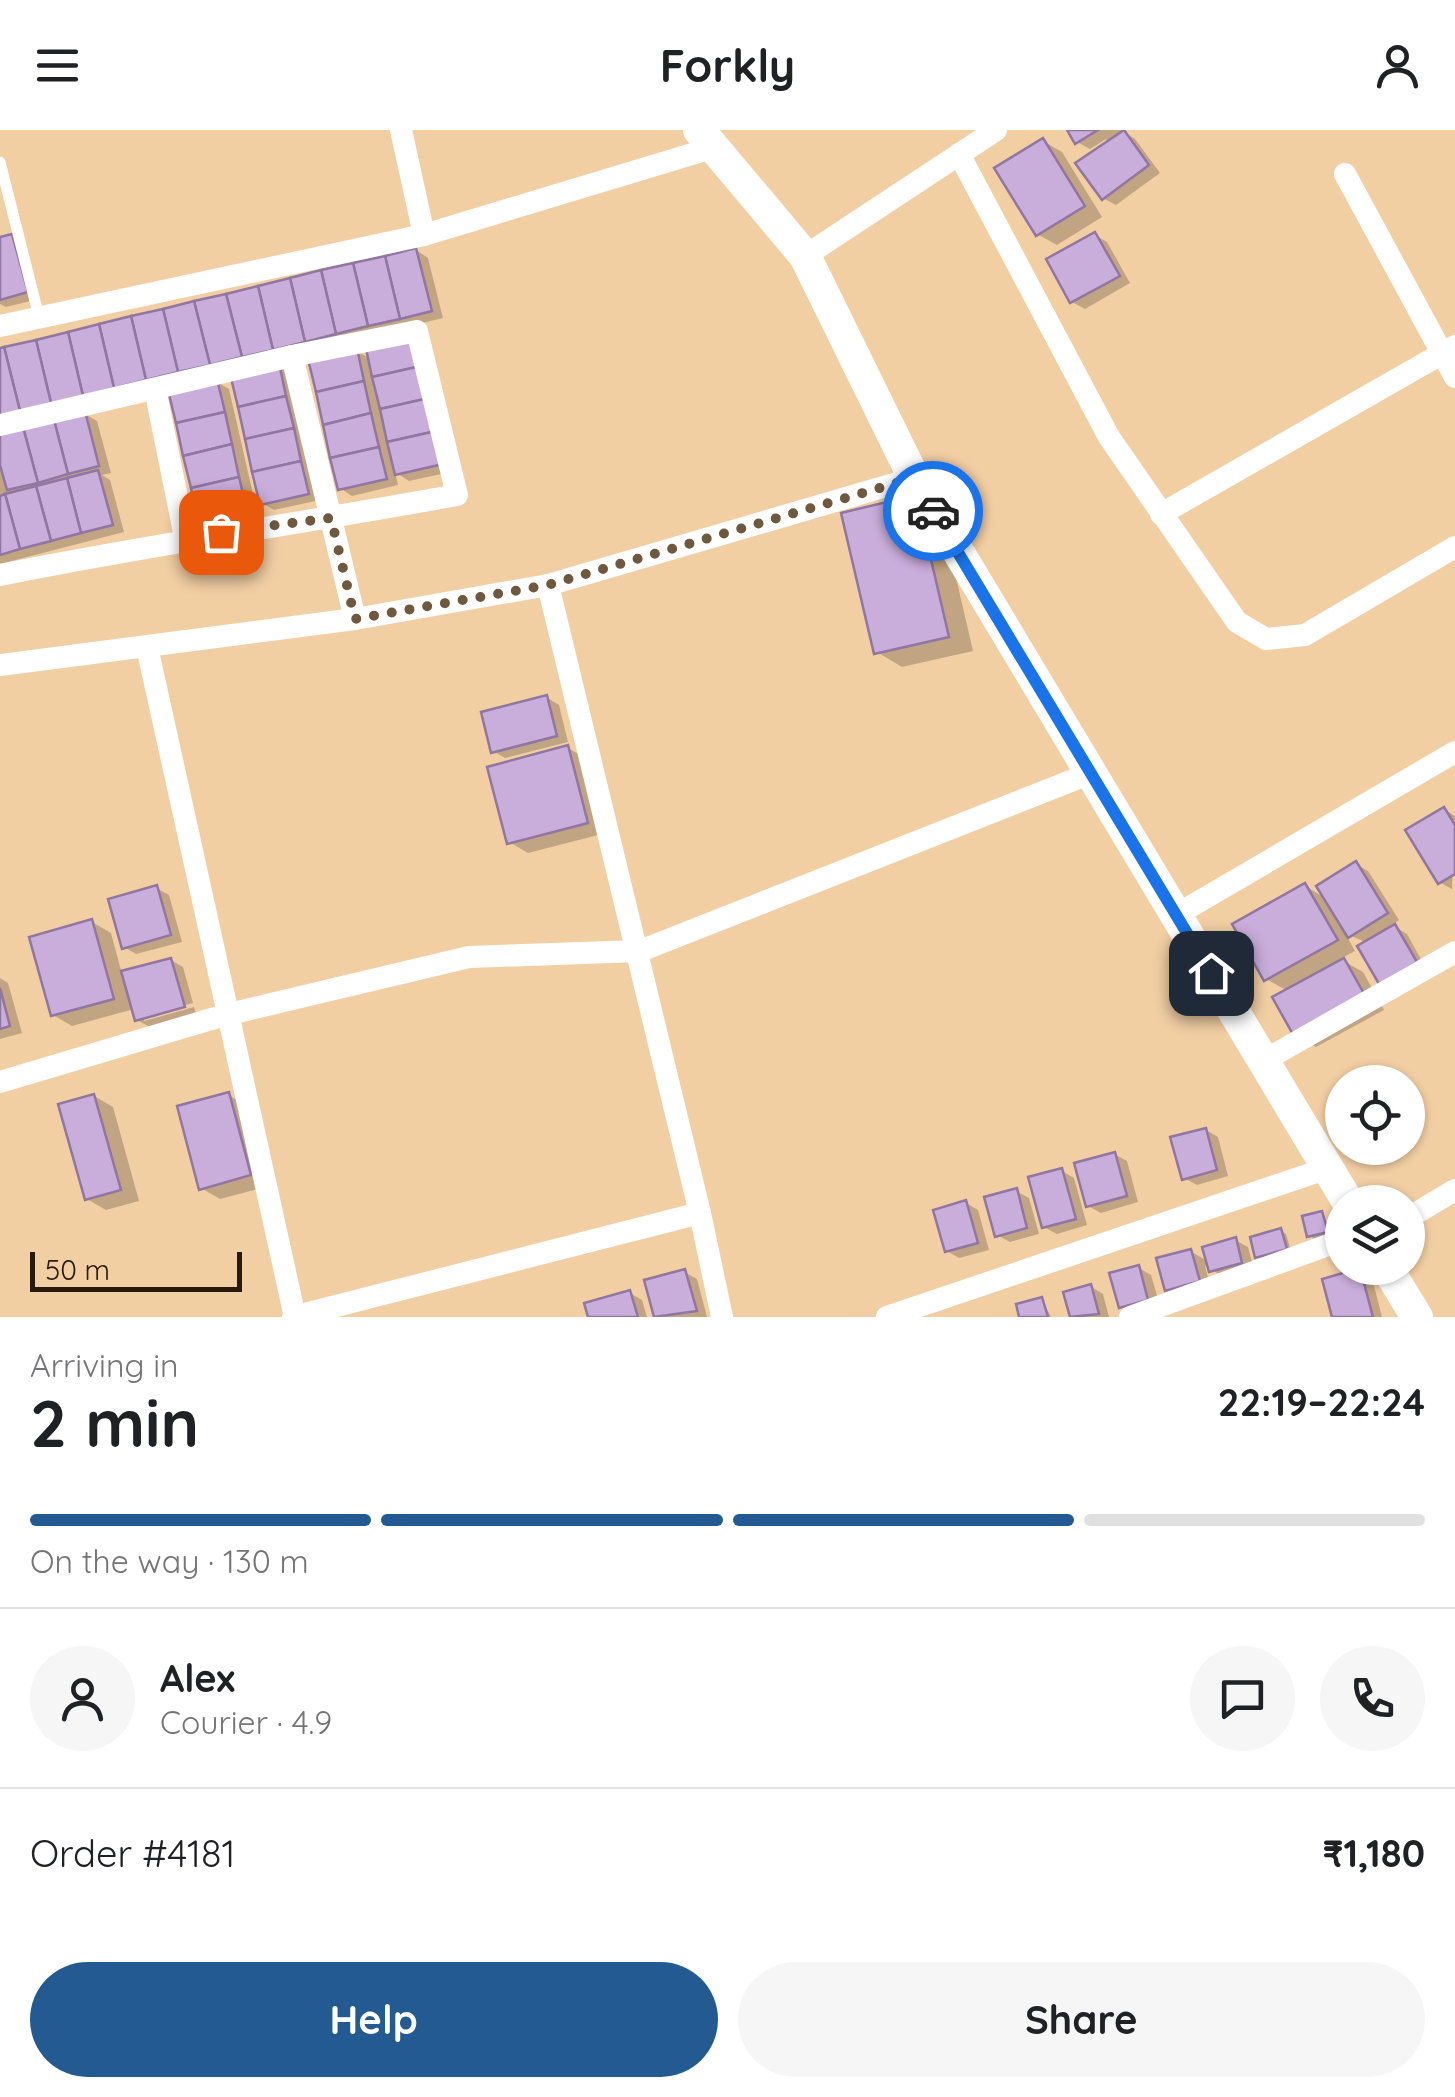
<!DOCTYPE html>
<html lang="en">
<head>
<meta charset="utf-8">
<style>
	:root { --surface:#fff; --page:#f6f6f6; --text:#202124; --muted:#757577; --line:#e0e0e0; --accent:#235a92 }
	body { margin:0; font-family:Quicksand,sans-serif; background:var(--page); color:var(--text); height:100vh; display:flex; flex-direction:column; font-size:38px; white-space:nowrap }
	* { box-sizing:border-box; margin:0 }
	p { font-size:32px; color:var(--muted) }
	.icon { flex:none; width:55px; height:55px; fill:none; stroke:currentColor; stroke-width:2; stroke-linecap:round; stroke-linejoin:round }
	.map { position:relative; height:1187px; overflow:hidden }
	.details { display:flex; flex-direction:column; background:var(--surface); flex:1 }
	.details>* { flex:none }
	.buttons { position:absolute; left:1325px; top:935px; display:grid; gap:20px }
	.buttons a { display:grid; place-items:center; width:100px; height:100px; border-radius:50%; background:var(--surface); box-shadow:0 2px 8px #0004; font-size:50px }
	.scale { position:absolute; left:30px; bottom:25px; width:212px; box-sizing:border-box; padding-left:10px; border:5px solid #271a09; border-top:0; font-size:28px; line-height:35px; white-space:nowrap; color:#271a09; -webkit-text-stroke:8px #f2cea3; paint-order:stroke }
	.pin { position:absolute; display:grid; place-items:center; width:85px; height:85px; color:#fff; margin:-42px; border-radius:20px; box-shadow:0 5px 15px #0006 }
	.courier { position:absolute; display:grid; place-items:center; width:100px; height:100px; margin:-50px; border:8px solid #1a73e8; border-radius:50%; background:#fff; color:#222; box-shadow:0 2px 12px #0007 }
	.headline em { font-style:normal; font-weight:700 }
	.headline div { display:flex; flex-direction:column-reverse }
	.headline { display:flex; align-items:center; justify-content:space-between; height:170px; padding:0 30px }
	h1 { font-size:65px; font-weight:700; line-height:75px }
	.bar { display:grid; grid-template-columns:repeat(4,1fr); gap:15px 10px; align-content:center; height:120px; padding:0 30px }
	.bar i { height:12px; border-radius:8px; background:var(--line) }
	.bar .on { background:var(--accent) }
	.bar p { grid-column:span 4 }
	.line { display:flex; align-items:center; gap:25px; padding:0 30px; border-top:2px solid var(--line) }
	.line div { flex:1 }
	.round { display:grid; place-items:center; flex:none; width:105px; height:105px; border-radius:52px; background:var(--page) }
	.action { display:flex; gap:20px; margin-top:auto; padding:20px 30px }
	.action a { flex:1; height:115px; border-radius:60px; background:var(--accent); color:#fff; font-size:40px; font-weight:700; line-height:115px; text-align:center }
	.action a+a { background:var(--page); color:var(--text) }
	header { display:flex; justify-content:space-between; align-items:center; height:130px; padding:0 30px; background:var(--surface); font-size:45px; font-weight:700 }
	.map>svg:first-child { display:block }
	.shadow { fill:#0003 }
	.building { fill:#c9addb; stroke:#9076a1; stroke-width:2.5 }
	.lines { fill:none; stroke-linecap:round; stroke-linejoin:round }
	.service { stroke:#fff; stroke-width:11 }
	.minor { stroke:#fff; stroke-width:22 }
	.secondary { stroke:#fff; stroke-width:32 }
	.done { stroke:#6e593f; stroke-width:10; stroke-dasharray:0 18 }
	.route { stroke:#1a73e8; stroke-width:12 }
</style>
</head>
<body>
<header><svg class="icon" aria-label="menu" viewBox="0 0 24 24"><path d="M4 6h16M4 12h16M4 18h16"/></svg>Forkly<svg class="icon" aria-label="person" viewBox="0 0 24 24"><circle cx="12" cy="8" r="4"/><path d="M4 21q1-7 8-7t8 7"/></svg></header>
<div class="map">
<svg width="1455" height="1187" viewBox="0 0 1455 1187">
	<rect width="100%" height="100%" fill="#f2cea3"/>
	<g class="shadow">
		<path d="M1070,0H1121L1135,9L1160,43L1116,75L1103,68L1108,13L1106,9L1090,19L1077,12Z"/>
		<path d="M1043,11L1062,22L1102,87L1057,115L1037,104Z"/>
		<path d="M1095,105L1107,112L1130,153L1085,179L1072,172Z"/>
		<path d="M12,106L24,114L39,169L6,177L0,174V109Z"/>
		<path d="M416,120L428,128L443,188L0,295V221Z"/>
		<path d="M356,221L371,229L455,341L409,351L395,342L398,355L352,366L340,358Z"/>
		<path d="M279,236L291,243L320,370L274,380L262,373Z"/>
		<path d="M217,252L229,259L258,386L213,397L200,389Z"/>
		<path d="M85,284L97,291L111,343L102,345L110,350L124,402L0,434V306Z"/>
		<path d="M941,383L973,521L902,537L877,522L844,385Z"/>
		<path d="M546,567L559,575L568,612L505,628L493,621Z"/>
		<path d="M568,618L587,629L606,703L528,723L509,712Z"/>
		<path d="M1444,679L1455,686L1452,759L1439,752Z"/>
		<path d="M1356,734L1368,741L1399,790L1392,795L1407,804L1427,840L1345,803L1355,821L1340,829L1363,842L1384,880L1316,917L1297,906L1288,861L1266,849L1305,756L1327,769Z"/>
		<path d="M156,758L169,765L182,812L136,824L124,817Z"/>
		<path d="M92,792L111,803L122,844L171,830L183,837L193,873L144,886V891L194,877L196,884L150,897L137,890L134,879L72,896L53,885Z"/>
		<path d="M0,848L8,853L22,903L0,909Z"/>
		<path d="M228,965L248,976L269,1056L220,1069L201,1058Z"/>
		<path d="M94,966L113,977L139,1071L106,1080L87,1069Z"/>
		<path d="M1206,1000L1218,1007L1228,1046L1197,1055L1184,1048Z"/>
		<path d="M1114,1024L1127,1031L1138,1072L1101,1083L1088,1076Z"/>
		<path d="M1062,1041L1074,1048L1087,1095L1057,1104L1044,1097Z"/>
		<path d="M1016,1061L1029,1068L1039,1104L1010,1112L997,1105Z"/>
		<path d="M966,1073L978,1080L989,1120L959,1128L947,1121Z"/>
		<path d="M1322,1083L1332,1104L1315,1109L1309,1106Z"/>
		<path d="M1281,1101L1286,1104L1291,1121L1262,1129L1257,1126Z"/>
		<path d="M1235,1110L1248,1117L1254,1139L1224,1147L1205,1136L1211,1158L1179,1167L1167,1159L1190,1121L1209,1132Z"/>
		<path d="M1139,1138L1151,1145L1160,1176L1133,1184L1121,1176Z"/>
		<path d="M1359,1141L1372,1148L1382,1187H1335Z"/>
		<path d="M684,1142L697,1149L707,1187H657L647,1152Z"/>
		<path d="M1090,1156L1103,1164L1109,1187H1073L1066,1163Z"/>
		<path d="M630,1163L642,1170L647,1187H591Z"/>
		<path d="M1042,1170L1051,1187H1022Z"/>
	</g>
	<g class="building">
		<path d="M1067,0H1098L1075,14Z"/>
		<path d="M1124,0L1149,35L1102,70L1075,33Z"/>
		<path d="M1043,8L1085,76L1036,106L994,38Z"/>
		<path d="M1095,102L1120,146L1070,173L1046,129Z"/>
		<path d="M12,104L28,162L0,170V107Z"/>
		<path d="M416,118L432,181L400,189L385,126Z"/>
		<path d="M385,126L400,189L368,196L353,133Z"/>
		<path d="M353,133L368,196L336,204L321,140Z"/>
		<path d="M321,140L336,204L305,212L290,148Z"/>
		<path d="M290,148L305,212L273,220L258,156Z"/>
		<path d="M258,156L273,220L242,227L226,164Z"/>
		<path d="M226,164L242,227L210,235L194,171Z"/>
		<path d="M194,171L210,235L178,242L163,179Z"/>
		<path d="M163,179L178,242L146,250L131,186Z"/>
		<path d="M131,186L146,250L114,258L99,194Z"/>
		<path d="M99,194L114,258L83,266L68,202Z"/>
		<path d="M68,202L83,266L51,273L36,210Z"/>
		<path d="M414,203L421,236L372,247L365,214Z"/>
		<path d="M36,210L51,273L20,281L4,217Z"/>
		<path d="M4,217L20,281L0,285V218Z"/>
		<path d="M357,218L364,251L316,262L308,229Z"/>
		<path d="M279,233L286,266L238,277L230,244Z"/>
		<path d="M421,236L429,268L380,279L372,247Z"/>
		<path d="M217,249L225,282L176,293L168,260Z"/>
		<path d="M364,251L371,283L323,295L316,262Z"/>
		<path d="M286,266L294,298L245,309L238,277Z"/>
		<path d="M429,268L436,301L387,312L380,279Z"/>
		<path d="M85,281L99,336L68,344L54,290Z"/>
		<path d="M225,282L232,314L183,326L176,293Z"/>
		<path d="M371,283L379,317L330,328L323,295Z"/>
		<path d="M54,290L68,344L38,353L23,297Z"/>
		<path d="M23,297L38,353L7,360L0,335V304Z"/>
		<path d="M294,298L301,331L252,342L245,309Z"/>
		<path d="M436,301L443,334L395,345L387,312Z"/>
		<path d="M232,314L239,347L191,358L183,326Z"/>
		<path d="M379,317L387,349L338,360L330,328Z"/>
		<path d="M301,331L309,364L260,375L252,342Z"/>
		<path d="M98,340L113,395L81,403L67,348Z"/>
		<path d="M239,347L247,380L198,391L191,358Z"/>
		<path d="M67,348L81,403L51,411L36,356Z"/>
		<path d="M36,356L51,411L20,419L5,364Z"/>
		<path d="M5,364L20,419L0,425V366Z"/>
		<path d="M916,365L949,507L874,524L841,383Z"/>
		<path d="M547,565L557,606L491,623L481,582Z"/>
		<path d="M568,615L588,693L507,714L487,637Z"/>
		<path d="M1444,677L1455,695V744L1438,754L1405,700Z"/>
		<path d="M1356,731L1388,783L1348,808L1316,756Z"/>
		<path d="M1305,753L1338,810L1264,851L1232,794Z"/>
		<path d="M157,755L171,805L122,819L108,769Z"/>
		<path d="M92,789L114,869L51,886L29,807Z"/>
		<path d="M1395,794L1417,832L1379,854L1357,816Z"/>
		<path d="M171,828L185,877L135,891L121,841Z"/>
		<path d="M1344,828L1367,869L1295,908L1272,867Z"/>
		<path d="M0,858L10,896L0,899Z"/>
		<path d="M229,962L251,1045L199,1060L177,976Z"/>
		<path d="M94,964L121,1060L85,1070L58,974Z"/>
		<path d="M1206,998L1217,1040L1182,1050L1170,1007Z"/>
		<path d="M1115,1022L1127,1066L1086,1077L1074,1033Z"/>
		<path d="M1062,1038L1076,1089L1042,1098L1028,1047Z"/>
		<path d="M1017,1058L1027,1098L995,1107L984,1067Z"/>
		<path d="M966,1070L978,1113L945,1122L933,1080Z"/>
		<path d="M1322,1081L1328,1102L1307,1107L1302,1086Z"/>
		<path d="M1281,1098L1287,1119L1255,1128L1250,1107Z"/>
		<path d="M1236,1107L1242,1133L1209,1142L1202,1117Z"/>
		<path d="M1191,1119L1200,1151L1165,1161L1156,1128Z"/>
		<path d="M1139,1135L1148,1170L1119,1178L1109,1143Z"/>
		<path d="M1360,1138L1373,1187H1332L1322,1149Z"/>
		<path d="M685,1139L697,1181L654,1187L644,1150Z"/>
		<path d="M1091,1154L1099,1184L1070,1187L1063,1162Z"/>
		<path d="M630,1160L638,1187H588L584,1173Z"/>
		<path d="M1042,1167L1048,1187H1019L1016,1174Z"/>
	</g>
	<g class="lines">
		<path class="service" d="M0,32L39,187"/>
		<g class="minor">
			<path d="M401,0L424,105L712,18"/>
			<path d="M959,24L1109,307L1237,492L1266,509L1305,505L1455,417"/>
			<path d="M1345,44L1455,247"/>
			<path d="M805,126L996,0"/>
			<path d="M0,196L424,105"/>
			<path d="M155,259L185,407"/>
			<path d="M0,295L292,226"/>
			<path d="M1161,384L1455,216"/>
			<path d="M0,445C152,414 305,393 457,365L417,201L292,226L355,489"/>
			<path d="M147,517L295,1187"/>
			<path d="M0,535L355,489L548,455L914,348"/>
			<path d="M1176,785L1455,622"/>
			<path d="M1263,931L1455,822"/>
			<path d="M0,952L225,885L469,827L640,821L1091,643"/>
			<path d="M700,1083L722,1187"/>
			<path d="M1408,1088L1455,1060"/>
			<path d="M293,1187L700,1083L548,455"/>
			<path d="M887,1187L1328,1038"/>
			<path d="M1130,1187L1342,1110"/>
		</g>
		<g class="secondary">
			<path d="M699,0L805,126L914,348L1348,1072"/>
			<path d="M1387,1138L1417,1187"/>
		</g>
	</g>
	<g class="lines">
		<path class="done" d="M221,402L331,388L355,489L548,455L914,348L933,381"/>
		<path class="route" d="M933,381L1211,843"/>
	</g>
</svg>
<div class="buttons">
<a><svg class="icon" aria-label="locate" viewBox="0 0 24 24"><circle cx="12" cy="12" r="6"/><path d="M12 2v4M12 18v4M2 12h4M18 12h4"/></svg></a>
<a><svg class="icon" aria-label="layers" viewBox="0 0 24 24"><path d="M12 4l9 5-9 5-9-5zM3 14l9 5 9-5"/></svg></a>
</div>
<div class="scale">50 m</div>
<div class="pin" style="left:221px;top:402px;background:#ea580c"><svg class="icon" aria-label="bag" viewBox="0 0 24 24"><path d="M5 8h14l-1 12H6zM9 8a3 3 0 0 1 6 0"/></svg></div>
<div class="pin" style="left:1211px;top:843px;background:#1f2937"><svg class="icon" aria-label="home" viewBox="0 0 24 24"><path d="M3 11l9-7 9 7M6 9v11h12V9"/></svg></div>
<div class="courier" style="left:933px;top:381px"><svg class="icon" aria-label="car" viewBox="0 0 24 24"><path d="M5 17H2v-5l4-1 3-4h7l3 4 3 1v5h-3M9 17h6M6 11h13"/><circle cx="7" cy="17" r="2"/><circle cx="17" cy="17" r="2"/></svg></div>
</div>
<section class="details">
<div class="headline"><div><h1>2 min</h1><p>Arriving in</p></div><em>22:19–22:24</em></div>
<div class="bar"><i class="on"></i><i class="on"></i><i class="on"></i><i></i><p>On the way · 130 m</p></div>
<div class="line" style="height:180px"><a class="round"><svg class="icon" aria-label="person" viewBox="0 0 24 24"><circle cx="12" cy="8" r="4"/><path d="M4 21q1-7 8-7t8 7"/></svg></a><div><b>Alex</b><p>Courier · 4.9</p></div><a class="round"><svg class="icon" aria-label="chat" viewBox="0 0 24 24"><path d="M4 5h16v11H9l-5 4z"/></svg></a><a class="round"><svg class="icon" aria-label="phone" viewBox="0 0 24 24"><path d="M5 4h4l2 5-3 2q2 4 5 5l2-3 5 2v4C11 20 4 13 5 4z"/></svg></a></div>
<div class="line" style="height:130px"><div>Order #4181</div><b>₹1,180</b></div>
<div class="action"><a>Help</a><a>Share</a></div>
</section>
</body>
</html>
